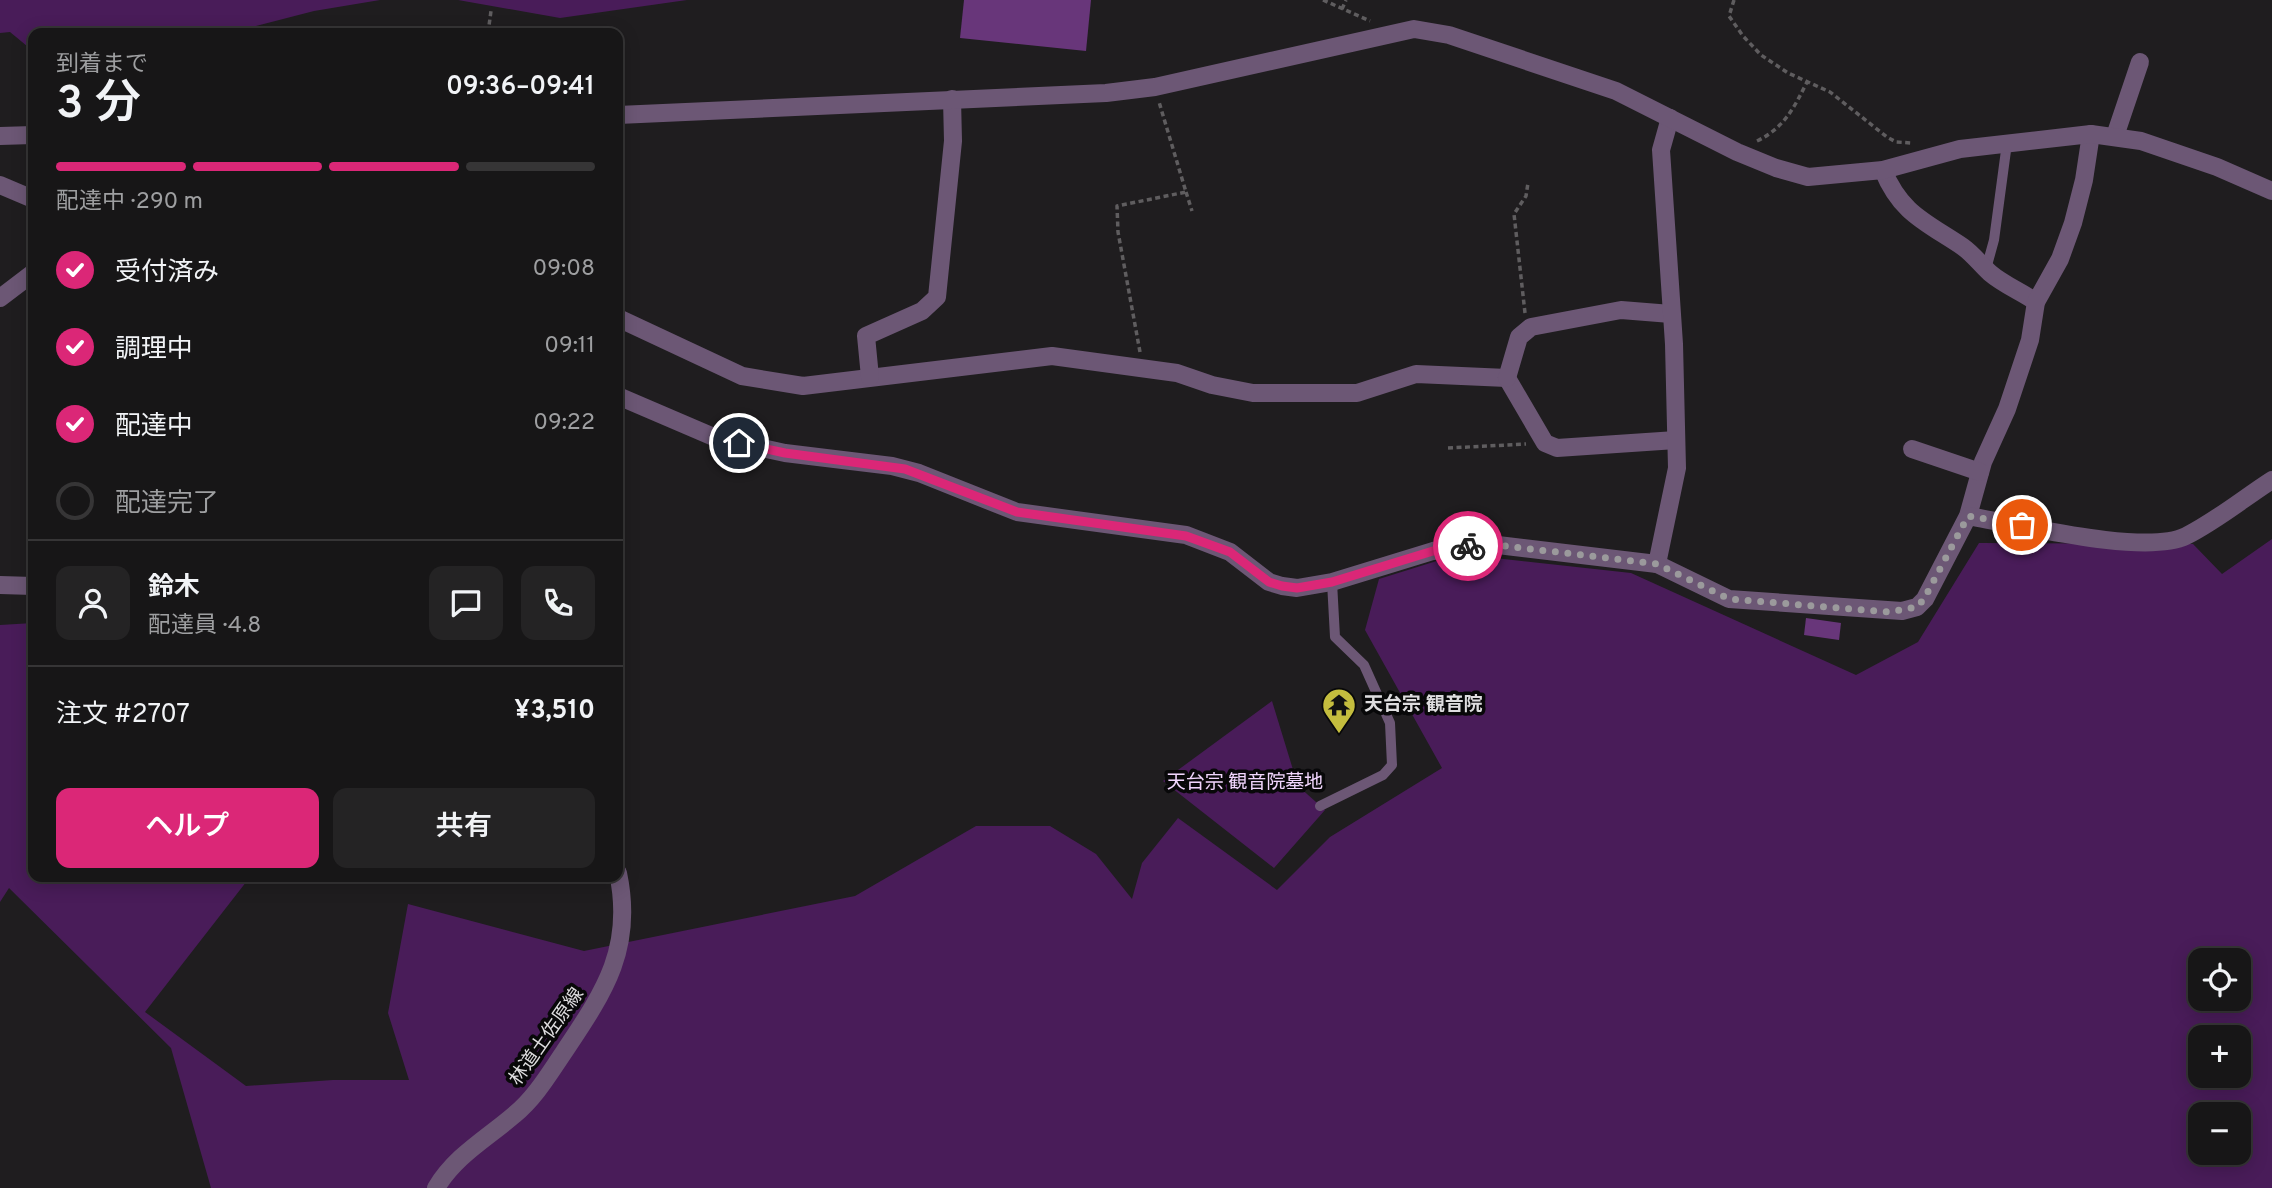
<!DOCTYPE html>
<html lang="ja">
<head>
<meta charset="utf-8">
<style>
	:root { --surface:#171617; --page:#242324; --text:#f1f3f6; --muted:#9e9fa1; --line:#363536; --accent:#db2777 }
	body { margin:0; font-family:Overpass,"Noto Sans JP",sans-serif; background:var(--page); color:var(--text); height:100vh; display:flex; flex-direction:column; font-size:26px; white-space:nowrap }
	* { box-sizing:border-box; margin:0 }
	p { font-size:23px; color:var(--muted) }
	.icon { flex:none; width:38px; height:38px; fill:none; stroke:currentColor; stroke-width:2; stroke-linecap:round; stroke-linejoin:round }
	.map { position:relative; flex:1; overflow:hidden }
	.details { position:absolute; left:28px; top:28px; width:595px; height:854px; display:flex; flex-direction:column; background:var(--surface); border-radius:14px; box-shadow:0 4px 18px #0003,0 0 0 2px var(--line) }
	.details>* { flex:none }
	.tools { position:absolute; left:2188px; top:948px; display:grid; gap:14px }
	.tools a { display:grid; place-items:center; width:63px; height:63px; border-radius:14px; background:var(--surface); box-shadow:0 4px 18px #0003,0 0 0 2px var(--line); font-size:35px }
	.pin { position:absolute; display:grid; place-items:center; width:60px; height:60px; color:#fff; margin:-30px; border:4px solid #fff; border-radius:50%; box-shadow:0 2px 7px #0007 }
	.courier { position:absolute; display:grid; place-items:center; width:70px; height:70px; margin:-35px; border:5px solid #db2777; border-radius:50%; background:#fff; color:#222; box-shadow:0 2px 9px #0007 }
	.headline em { font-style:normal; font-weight:600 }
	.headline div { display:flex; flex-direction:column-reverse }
	.headline { display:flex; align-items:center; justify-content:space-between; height:119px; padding:0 28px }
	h1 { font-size:46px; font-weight:600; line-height:52px }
	.bar { display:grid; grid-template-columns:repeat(4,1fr); gap:10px 7px; align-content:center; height:84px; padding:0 28px }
	.bar i { height:9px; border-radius:5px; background:var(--line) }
	.bar .current { background:var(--accent) }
	.bar p { grid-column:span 4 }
	.line { display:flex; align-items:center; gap:18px; padding:0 28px; border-top:2px solid var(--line) }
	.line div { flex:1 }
	.round { display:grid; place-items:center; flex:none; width:74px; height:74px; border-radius:14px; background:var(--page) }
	ol { padding:0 28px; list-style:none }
	li { display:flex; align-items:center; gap:21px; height:77px }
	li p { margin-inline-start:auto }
	li .icon { padding:7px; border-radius:50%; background:var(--accent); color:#fff; stroke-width:4 }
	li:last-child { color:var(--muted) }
	li i { width:38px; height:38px; border:4px solid var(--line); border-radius:50% }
	.primary-button { display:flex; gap:14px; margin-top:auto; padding:14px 28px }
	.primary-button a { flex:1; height:80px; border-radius:14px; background:var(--accent); color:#fff; font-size:28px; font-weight:600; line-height:80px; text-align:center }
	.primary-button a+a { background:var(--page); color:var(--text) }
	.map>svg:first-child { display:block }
	.green { fill:#491c59; fill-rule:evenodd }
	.building { fill:#68367a }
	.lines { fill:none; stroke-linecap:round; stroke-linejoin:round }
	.path { stroke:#5f5d5f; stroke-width:3.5; stroke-dasharray:5 3.5; stroke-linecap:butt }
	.service { stroke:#6c5775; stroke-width:10 }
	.minor { stroke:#6c5775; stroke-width:18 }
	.tertiary { stroke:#6c5775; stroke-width:18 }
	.done { stroke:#9b9a9c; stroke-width:7; stroke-dasharray:0 12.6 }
	.route { stroke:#db2777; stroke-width:9 }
	.labels { text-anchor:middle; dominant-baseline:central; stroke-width:7; stroke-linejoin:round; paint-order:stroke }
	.poi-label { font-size:19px; font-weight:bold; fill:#dedddf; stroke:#080809; text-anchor:start }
	.park-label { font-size:19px; fill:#f1d6fd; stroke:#080809 }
	.street-label { font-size:19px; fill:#dedddf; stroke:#080809 }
</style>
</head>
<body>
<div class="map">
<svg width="2272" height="1188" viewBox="0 0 2272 1188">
	<rect width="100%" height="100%" fill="#1f1d1f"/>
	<g class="green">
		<path d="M0,0H380L314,11L252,27L249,33H33V51L10,32L0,33Z"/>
		<path d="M458,0H687L560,18Z"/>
		<path d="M2272,539V1188H211L171,1048L9,888L0,902V625L33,623V877H250L145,1012L246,1086L333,1080H409L388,1013L408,904L584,951L855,896L976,826H1050L1096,854L1132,899L1142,863L1178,818L1277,890L1330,837L1442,768L1365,630L1379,579L1459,554L1631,573L1856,675L1918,642L1979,543L2193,544L2222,574ZM2200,961H2238V999H2200ZM2200,1038H2238V1076H2200ZM2200,1115H2238V1153H2200Z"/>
		<path d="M1272,701L1298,786L1325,810L1274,868L1163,781Z"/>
	</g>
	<g class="building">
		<path d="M964,0H1091L1086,51L960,38Z"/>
		<path d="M1806,618L1841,623L1839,640L1804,635Z"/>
	</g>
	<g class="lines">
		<g class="path">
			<path d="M1323,0L1370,21"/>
			<path d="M1734,0L1729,16L1743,36L1761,55L1788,73L1830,92L1887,137L1896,142L1911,143"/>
			<path d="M1342,9L1346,0"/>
			<path d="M488,33L491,11"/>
			<path d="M1757,141C1784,128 1794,108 1807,82"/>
			<path d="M1186,192L1192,211"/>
			<path d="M1525,313L1514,214L1526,196L1528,183"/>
			<path d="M1140,352L1118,232L1117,206L1186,192L1159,102"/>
			<path d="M1448,448L1526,444"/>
		</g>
		<g class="service">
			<path d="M1986,269L1994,240L2007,143"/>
			<path d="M1320,806L1383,775L1392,765L1390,723L1364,665L1335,637L1332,582"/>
		</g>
		<g class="minor">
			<path d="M2115,136L2140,62"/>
			<path d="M1883,170C1901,214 1926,222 1963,247C1973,254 1981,265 1990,273C2004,285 2022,292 2036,302"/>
			<path d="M0,185L33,199"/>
			<path d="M0,298L33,273"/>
			<path d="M618,318L742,376L803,386L1052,356L1177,373L1212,385L1253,393H1357L1416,374L1507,378"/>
			<path d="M870,377L866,336L922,311L937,297L953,141L952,99"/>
			<path d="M1507,378L1545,443L1557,448L1676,440"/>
			<path d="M1507,378L1519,337L1531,327L1621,310L1671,314"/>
			<path d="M618,396L716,438L785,453L892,466L919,473L1017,512L1186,535L1230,552L1269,582L1282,586L1297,588L1332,582L1433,551L1481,543L1657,564L1729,599L1902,611L1917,607L1925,599L1968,516L1983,462L2007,409L2030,340L2036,302L2060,259L2073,223L2084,180L2091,134"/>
			<path d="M1912,449L1980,472"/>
			<path d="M1968,516C2017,524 2145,556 2186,536C2216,521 2244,498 2272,480"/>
			<path d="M1657,564L1677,468L1674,344L1661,150L1670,118"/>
			<path d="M0,585L33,586"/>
			<path d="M436,1188C455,1156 486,1139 514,1115C535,1098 549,1074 564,1052C604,992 634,949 618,873"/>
		</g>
		<g class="tertiary">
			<path d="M618,115L1106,93L1155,87L1414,29L1449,35L1616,91L1737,152L1776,168L1808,177L1883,170L1960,149L2091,134L2141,141L2217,167L2272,191"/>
			<path d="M0,136L33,135"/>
		</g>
	</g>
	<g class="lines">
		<path class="done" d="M1468,546L1481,543L1657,564L1729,599L1889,612L1917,607L1924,599L1968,516L2022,525"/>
		<path class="route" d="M739,443L785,453L905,469L1017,512L1186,536L1230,552L1269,582L1282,586L1297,588L1332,582L1433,551L1468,546"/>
	</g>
	<defs>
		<g id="temple-pin" transform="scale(1.75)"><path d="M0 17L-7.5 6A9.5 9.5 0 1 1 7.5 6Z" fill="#c4bd3e" stroke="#080809"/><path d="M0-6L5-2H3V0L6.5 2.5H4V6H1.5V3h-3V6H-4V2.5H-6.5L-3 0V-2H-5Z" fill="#111"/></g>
	</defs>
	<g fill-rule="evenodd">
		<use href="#temple-pin" x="1339" y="705"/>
	</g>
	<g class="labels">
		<g class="poi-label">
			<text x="1364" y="705">天台宗 観音院</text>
		</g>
		<g class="park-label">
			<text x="1245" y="783">天台宗 観音院墓地</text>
		</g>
		<g class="street-label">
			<text transform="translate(547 1037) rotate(-55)">林道土佐原線</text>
		</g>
	</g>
</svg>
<div class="tools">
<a><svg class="icon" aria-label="locate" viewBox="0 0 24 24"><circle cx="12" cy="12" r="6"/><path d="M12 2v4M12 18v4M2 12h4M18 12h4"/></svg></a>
<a>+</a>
<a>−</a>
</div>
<div class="pin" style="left:2022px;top:525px;background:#ea580c"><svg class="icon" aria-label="bag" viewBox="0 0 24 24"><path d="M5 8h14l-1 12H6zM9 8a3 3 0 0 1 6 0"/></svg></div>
<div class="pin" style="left:739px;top:443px;background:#1f2937"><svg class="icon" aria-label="home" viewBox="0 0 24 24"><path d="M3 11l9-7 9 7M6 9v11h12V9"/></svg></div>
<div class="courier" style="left:1468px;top:546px"><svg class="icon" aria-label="bike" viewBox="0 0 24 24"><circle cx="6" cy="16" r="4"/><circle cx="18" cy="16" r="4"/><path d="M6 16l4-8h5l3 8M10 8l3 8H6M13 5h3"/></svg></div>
<section class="details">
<div class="headline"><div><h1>3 分</h1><p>到着まで</p></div><em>09:36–09:41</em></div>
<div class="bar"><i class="current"></i><i class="current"></i><i class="current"></i><i></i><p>配達中 · 290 m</p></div>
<ol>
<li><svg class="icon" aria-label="check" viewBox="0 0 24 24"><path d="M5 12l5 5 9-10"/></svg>受付済み<p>09:08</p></li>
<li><svg class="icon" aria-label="check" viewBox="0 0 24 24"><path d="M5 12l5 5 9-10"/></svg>調理中<p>09:11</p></li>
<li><svg class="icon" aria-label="check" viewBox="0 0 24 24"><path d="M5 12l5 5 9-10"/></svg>配達中<p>09:22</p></li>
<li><i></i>配達完了</li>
</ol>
<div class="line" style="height:126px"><a class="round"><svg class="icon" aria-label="person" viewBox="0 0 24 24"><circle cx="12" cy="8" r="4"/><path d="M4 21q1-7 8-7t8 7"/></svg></a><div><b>鈴木</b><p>配達員 · 4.8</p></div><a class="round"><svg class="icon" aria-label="chat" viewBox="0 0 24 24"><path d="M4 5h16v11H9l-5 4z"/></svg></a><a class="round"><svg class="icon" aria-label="phone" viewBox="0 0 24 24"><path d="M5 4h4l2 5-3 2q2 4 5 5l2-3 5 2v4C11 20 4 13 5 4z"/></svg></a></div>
<div class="line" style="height:91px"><div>注文 #2707</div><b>¥3,510</b></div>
<div class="primary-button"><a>ヘルプ</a><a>共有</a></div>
</section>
</div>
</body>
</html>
